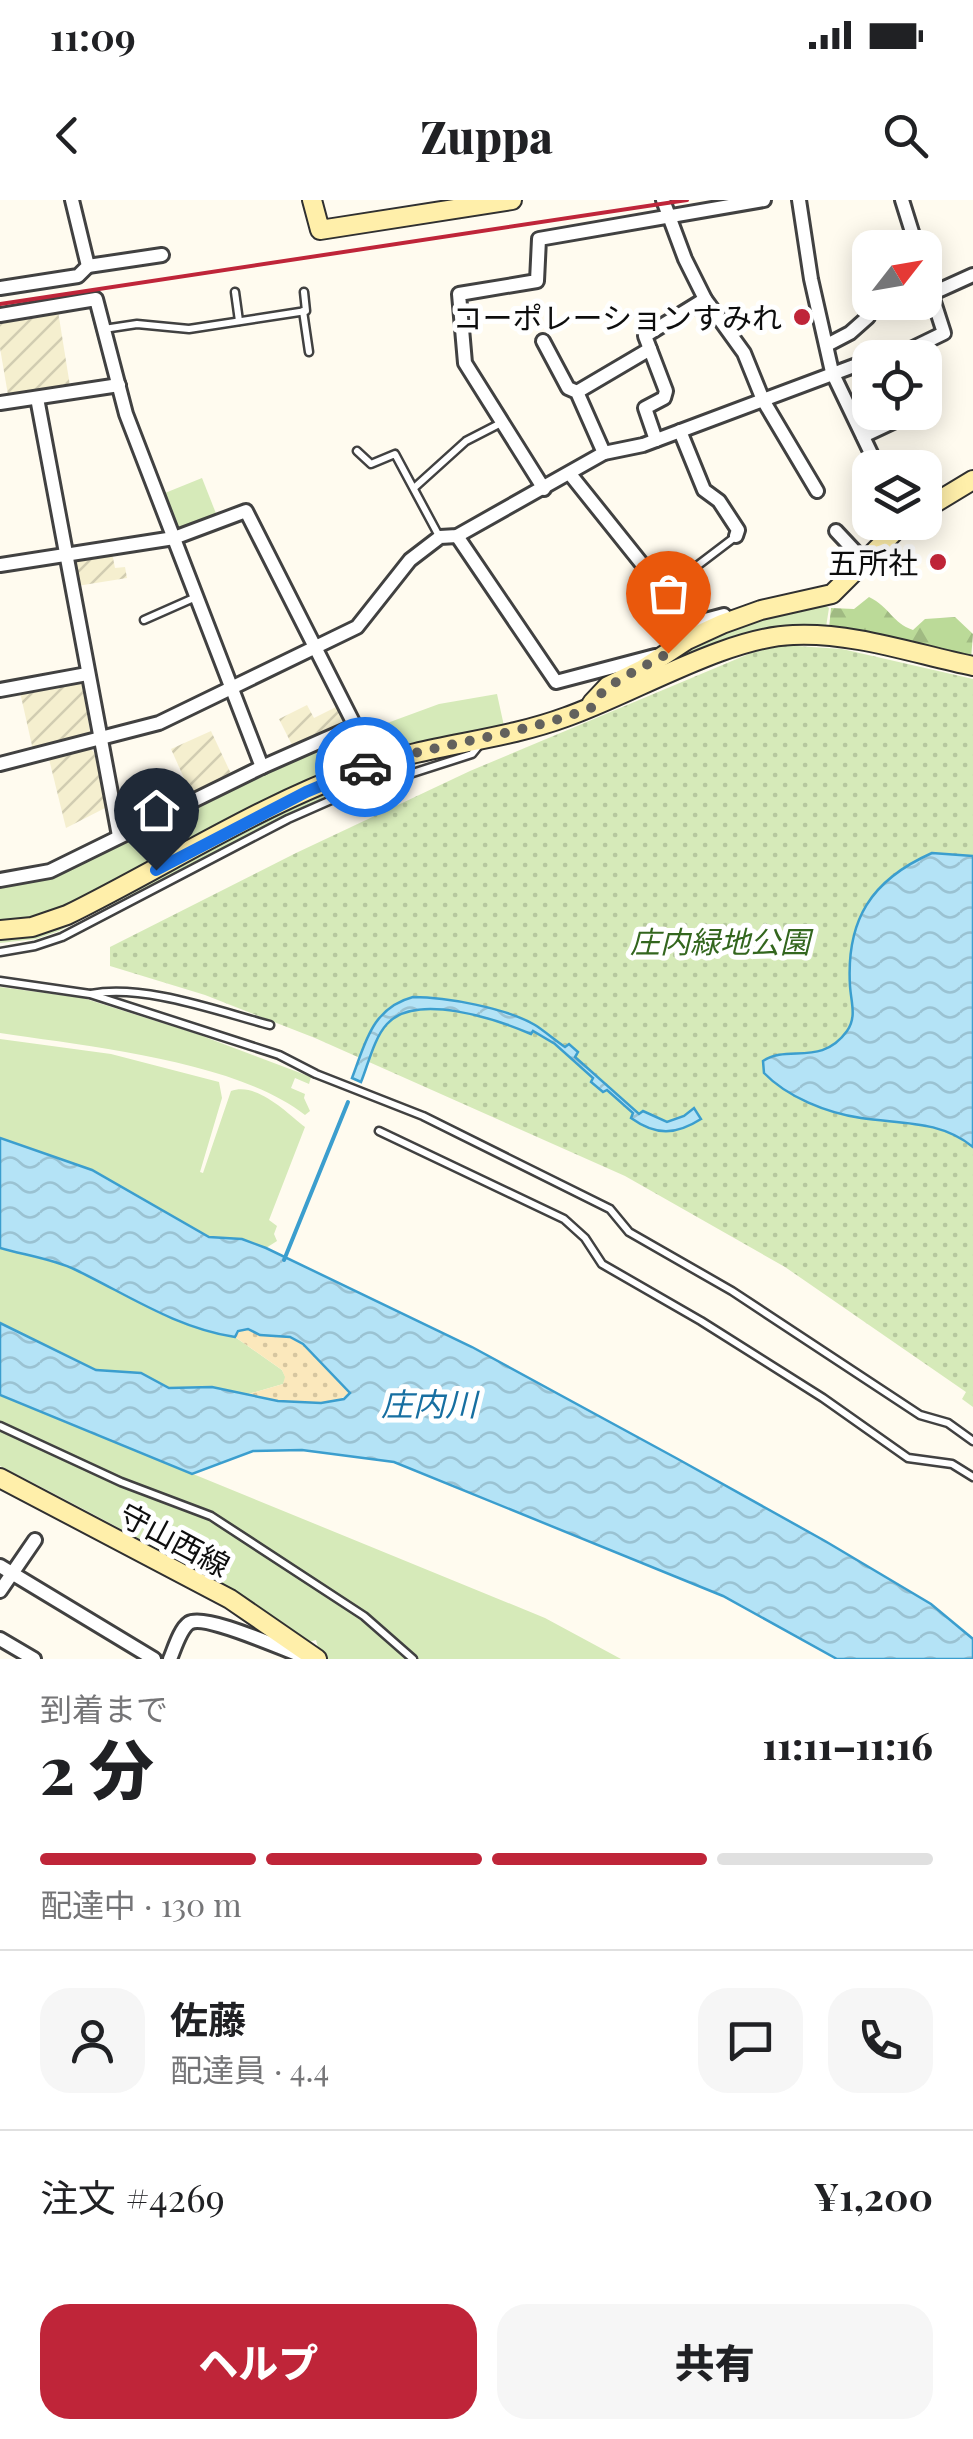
<!DOCTYPE html>
<html lang="ja">
<head>
<meta charset="utf-8">
<style>
	:root { --surface:#fff; --page:#f6f6f6; --text:#202124; --muted:#757577; --line:#e0e0e0; --accent:#bf2539 }
	body { margin:0; font-family:"Playfair Display","Noto Sans JP",serif; background:var(--page); color:var(--text); height:100vh; display:flex; flex-direction:column; font-size:38px; white-space:nowrap }
	* { box-sizing:border-box; margin:0 }
	p { font-size:32px; color:var(--muted) }
	.icon { flex:none; width:55px; height:55px; fill:none; stroke:currentColor; stroke-width:2; stroke-linecap:round; stroke-linejoin:round }
	.map { position:relative; height:1459px; overflow:hidden }
	.side { display:flex; flex-direction:column; background:var(--surface); flex:1 }
	.side>* { flex:none }
	.needle { width:65px; rotate:59deg }
	.tools { position:absolute; left:852px; top:30px; display:grid; gap:20px }
	.tools a { display:grid; place-items:center; width:90px; height:90px; border-radius:20px; background:var(--surface); box-shadow:0 5px 25px #0003; font-size:50px }
	.pin { position:absolute; display:grid; place-items:center; width:85px; height:85px; color:#fff; margin:-102px -42px; border-radius:50% 50% 50% 0; rotate:-45deg; box-shadow:0 0 10px #0007 }
	.pin .icon { rotate:45deg }
	.courier { position:absolute; display:grid; place-items:center; width:100px; height:100px; margin:-50px; border:8px solid #1a73e8; border-radius:50%; background:#fff; color:#222; box-shadow:0 2px 12px #0007 }
	.summary em { font-style:normal; font-weight:800 }
	.summary div { display:flex; flex-direction:column-reverse }
	.summary { display:flex; align-items:center; justify-content:space-between; height:170px; padding:0 40px }
	h1 { font-size:65px; font-weight:800; line-height:75px }
	.bar { display:grid; grid-template-columns:repeat(4,1fr); gap:15px 10px; align-content:center; height:120px; padding:0 40px }
	.bar i { height:12px; border-radius:8px; background:var(--line) }
	.bar .current { background:var(--accent) }
	.bar p { grid-column:span 4 }
	.line { display:flex; align-items:center; gap:25px; padding:0 40px; border-top:2px solid var(--line) }
	.line div { flex:1 }
	.round { display:grid; place-items:center; flex:none; width:105px; height:105px; border-radius:30px; background:var(--page) }
	.button { display:flex; gap:20px; margin-top:auto; padding:20px 40px }
	.button a { flex:1; height:115px; border-radius:30px; background:var(--accent); color:#fff; font-size:40px; font-weight:800; line-height:115px; text-align:center }
	.button a+a { background:var(--page); color:var(--text) }
	.status { display:flex; justify-content:space-between; align-items:center; height:70px; padding:0 50px; background:var(--surface); direction:ltr }
	.status svg { height:28px; fill:currentColor }
	header { display:flex; justify-content:space-between; align-items:center; height:130px; padding:0 40px; background:var(--surface); font-size:45px; font-weight:800 }
	.map>svg:first-child { display:block }
	.farmland { fill:url(#farmland-furrows) }
	.grass { fill:#d6eab9 }
	.forest { fill:url(#forest-firs) }
	.sand { fill:url(#sand-dots) }
	.park { fill:url(#park-dots) }
	.water { fill:url(#water-waves); stroke:#3b9ece; stroke-width:2.5 }
	.lines { fill:none; stroke-linecap:round; stroke-linejoin:round }
	.stream { stroke:#3b9ece; stroke-width:4 }
	.lane-casing { stroke:#414141; stroke-width:11 }
	.street-casing { stroke:#414141; stroke-width:18 }
	.secondary-casing { stroke:#303030; stroke-width:22 }
	.lane { stroke:#fff; stroke-width:6 }
	.street { stroke:#fff; stroke-width:12 }
	.secondary { stroke:#ffefaa; stroke-width:18 }
	.rail { stroke:#bf2539; stroke-width:4 }
	.done { stroke:#62615d; stroke-width:10; stroke-dasharray:0 18 }
	.route { stroke:#1a73e8; stroke-width:12 }
	.poi-dot { fill:#bf2539; stroke:#fff; stroke-width:4 }
	.labels { text-anchor:middle; dominant-baseline:central; stroke-width:10; stroke-linejoin:round; paint-order:stroke }
	.poi-label { font-size:30px; fill:#0e0e0e; stroke:#fff; text-anchor:end }
	.park-label { font-size:30px; font-style:italic; fill:#33661e; stroke:#fff }
	.street-label { font-size:30px; fill:#0e0e0e; stroke:#fff }
	.water-label { font-size:32px; font-style:italic; fill:#176fa1; stroke:#fff }
</style>
</head>
<body>
<div class="status"><b>11:09</b><svg viewBox="0 0 49 12"><path d="M0 12V9h3v3zM5 12V6h3v6zM10 12V3h3v9zM15 12V0h3v12zM26 1h20v11H26zM47 4h2v5h-2z"/></svg></div>
<header><svg class="icon" aria-label="back" viewBox="0 0 24 24"><path d="M15 5l-7 7 7 7"/></svg>Zuppa<svg class="icon" aria-label="search" viewBox="0 0 24 24"><circle cx="10" cy="10" r="6"/><path d="M15 15l6 6"/></svg></header>
<div class="map">
<svg width="973" height="1459" viewBox="0 0 973 1459">
	<defs>
		<pattern id="farmland-furrows" width="10" height="10" patternUnits="userSpaceOnUse" patternTransform="scale(2.5)"><rect width="10" height="10" fill="#f5efcf"/><path d="M-1 1l2-2M0 10L10 0M9 11l2-2" fill="none" stroke="#d1ccb1"/></pattern>
		<pattern id="forest-firs" width="22" height="20" patternUnits="userSpaceOnUse" patternTransform="scale(2.5)"><rect width="22" height="20" fill="#bbda98"/><path d="M5 1l3.5 6h-7zM16 11l3.5 6h-7z" fill="#a0ba82"/></pattern>
		<pattern id="sand-dots" width="8" height="8" patternUnits="userSpaceOnUse" patternTransform="scale(2.5)"><rect width="8" height="8" fill="#fbe8bc"/><path d="M2 2h.1M6 6h.1" fill="none" stroke="#d6c6a0" stroke-width="1.8" stroke-linecap="round"/></pattern>
		<pattern id="park-dots" width="8" height="8" patternUnits="userSpaceOnUse" patternTransform="scale(2.5)"><rect width="8" height="8" fill="#d6eab9"/><path d="M2 2h.1M6 6h.1" fill="none" stroke="#b6c89e" stroke-width="1.8" stroke-linecap="round"/></pattern>
		<pattern id="water-waves" width="16" height="10" patternUnits="userSpaceOnUse" patternTransform="scale(2.5)"><rect width="16" height="10" fill="#b4e3f6"/><path d="M0 5q4-4 8 0t8 0" fill="none" stroke="#9ac2d2"/></pattern>
	</defs>
	<rect width="100%" height="100%" fill="#fffbef"/>
	<g class="farmland">
		<path d="M58,111L70,186L8,195L0,148V121Z"/>
		<path d="M112,353L115,368L125,367L127,378L77,386L74,363L77,359Z"/>
		<path d="M78,481L83,484L90,532L88,537L33,550L20,492Z"/>
		<path d="M307,505L314,518L340,505L348,520L347,525L294,549L279,519Z"/>
		<path d="M211,531L233,578L192,596L171,549Z"/>
		<path d="M89,548L94,552L107,607L66,628L49,559Z"/>
	</g>
	<g class="grass">
		<path d="M202,278L217,316L183,330L178,327L165,293Z"/>
		<path d="M823,404L829,408L826,427H782L726,443L653,473L690,445L783,410Z"/>
		<path d="M497,494L504,526L393,552L52,713L0,722V687L322,547L439,504Z"/>
		<path d="M464,551L371,577L332,593L59,731L36,739L0,743V738L65,723L330,589L370,573Z"/>
		<path d="M0,787L83,798L197,834L311,877L309,884L295,878L291,888L305,894L304,898L310,911L305,915C237,861 86,846 0,833Z"/>
		<path d="M0,839L111,854L219,882L222,898L200,972L203,973L231,891C257,882 286,912 305,927L269,1020L277,1026L274,1034L277,1041L266,1048L242,1039L209,1037L92,970L0,938Z"/>
		<path d="M0,1048L71,1067L158,1113L191,1126L235,1137L282,1170L286,1178L283,1184L245,1195L212,1187L169,1188L141,1173L96,1170L0,1123Z"/>
		<path d="M0,1195L545,1418L621,1459H321L316,1440L305,1443C210,1373 105,1320 0,1266Z"/>
	</g>
	<path class="forest" d="M869,397C890,407 892,423 913,430L925,419L955,417L973,434L971,459L829,428L831,408L854,409Z"/>
	<path class="sand" d="M248,1129C262,1136 274,1133 289,1136C305,1141 338,1180 350,1193C329,1211 270,1200 245,1195L283,1184L285,1177L282,1170L235,1137L238,1131Z"/>
	<path class="park" d="M781,445L842,449L973,479V1207L962,1199L966,1192L785,1067L625,976L315,838L205,795L110,766V747L296,653L470,571L751,453Z"/>
	<g class="water">
		<path d="M932,653L973,656V947C940,920 901,924 861,918C827,913 787,897 764,873L763,861C788,844 821,867 847,831C857,817 851,802 850,786C846,720 871,680 932,653Z"/>
		<path d="M413,797C446,797 506,808 535,825C543,830 555,840 565,847L569,844L578,852L575,857L639,914L643,911L667,922L684,916L694,908L701,919C676,935 656,936 631,918L633,913L607,890L603,892L591,882L593,878L555,844L533,831L531,834C496,819 416,792 387,824C374,838 368,865 361,882L352,878C365,845 371,808 413,797Z"/>
		<path d="M0,938L92,970L209,1037L242,1039L266,1048L472,1147L676,1258L825,1341L931,1404L973,1439V1459H837L723,1396L394,1262L302,1250L253,1251L192,1274L0,1195V1123L96,1170L141,1173L169,1188L212,1187L278,1201L321,1203L344,1199L350,1193L303,1144L290,1137L260,1135L248,1129L238,1131L235,1137C176,1128 128,1095 76,1070C53,1059 24,1055 0,1048Z"/>
	</g>
	<g class="lines">
		<g class="stream">
			<path d="M92,110L109,174"/>
			<path d="M284,1060L348,902"/>
		</g>
		<g class="lane-casing">
			<g id="lane">
				<path d="M235,92L239,121"/>
				<path d="M303,111L309,152"/>
				<path d="M104,129L137,124L189,129L306,111L304,92"/>
				<path d="M357,251L371,264L395,254L439,336"/>
				<path d="M414,288L466,241L501,223"/>
				<path d="M664,391L735,337"/>
				<path d="M144,420L196,397"/>
				<path d="M0,752L35,746L62,737L288,619L338,597L472,554L481,543"/>
				<path d="M0,781L90,794L279,855L316,874L423,916L610,1009L629,1032L732,1091L920,1215L948,1223L973,1241"/>
				<path d="M91,794C144,784 217,811 270,825"/>
				<path d="M379,931L564,1019L585,1038L602,1064L701,1121L823,1198L908,1258L952,1264L973,1277"/>
				<path d="M0,1226L121,1282L211,1316L364,1416L413,1459"/>
			</g>
		</g>
		<g class="street-casing">
			<g id="street">
				<path d="M663,0L685,59L705,99L744,153L763,200L817,291"/>
				<path d="M799,0L811,79L832,172L878,268"/>
				<path d="M902,0L917,48"/>
				<path d="M88,66L162,55"/>
				<path d="M0,88L78,76L88,66L72,0"/>
				<path d="M931,94L973,75"/>
				<path d="M0,115L96,99L126,214L262,567"/>
				<path d="M543,141L568,188L577,192L604,253"/>
				<path d="M827,145L850,133L868,117"/>
				<path d="M877,158L907,151L944,133L925,74"/>
				<path d="M577,192L650,149"/>
				<path d="M37,198L119,636"/>
				<path d="M0,203L119,185"/>
				<path d="M680,231L704,290L719,301L738,330L736,336"/>
				<path d="M863,236L914,212"/>
				<path d="M656,240L645,208L664,198L666,191L645,136L705,99"/>
				<path d="M570,274L690,424L724,415"/>
				<path d="M544,289L465,163L459,94L537,81L539,39L764,0"/>
				<path d="M836,331L865,362"/>
				<path d="M457,336L556,482L655,456"/>
				<path d="M0,365L174,338L246,311L355,526L262,567L50,671L0,680"/>
				<path d="M0,490L87,474"/>
				<path d="M0,564L159,523L357,427L410,360L440,337L457,336L604,253L643,245L870,160"/>
				<path d="M0,1366L154,1459"/>
				<path d="M0,1391L35,1340"/>
				<path d="M0,1439L34,1459"/>
				<path d="M170,1459C174,1450 180,1429 189,1423C205,1413 284,1450 305,1457"/>
			</g>
		</g>
		<g class="secondary-casing">
			<g id="secondary">
				<path d="M312,0L320,30L512,0"/>
				<path d="M925,309L973,280"/>
				<path d="M592,503L608,486L643,469L687,440L722,424L761,410L832,394L904,322"/>
				<path d="M0,730L32,727L67,715C163,668 266,601 367,567C432,544 501,541 566,517C632,494 726,437 793,435C853,432 915,454 973,466"/>
				<path d="M0,1278L230,1399L317,1459"/>
			</g>
		</g>
		<use href="#lane" class="lane"/>
		<use href="#street" class="street"/>
		<use href="#secondary" class="secondary"/>
		<path class="rail" d="M0,104L687,0"/>
	</g>
	<g class="lines">
		<path class="done" d="M365,567C439,543 517,536 591,508C600,484 646,467 668,453"/>
		<path class="route" d="M156,670L306,592L365,567"/>
	</g>
	<g class="poi-dot">
		<circle cx="802" cy="117" r="10"/>
		<circle cx="938" cy="362" r="10"/>
	</g>
	<g class="labels">
		<g class="poi-label">
			<text x="782" y="117">コーポレーションすみれ</text>
			<text x="918" y="362">五所社</text>
		</g>
		<g class="park-label">
			<text x="720" y="741">庄内緑地公園</text>
		</g>
		<g class="street-label">
			<text transform="translate(175 1339) rotate(28)">守山西線</text>
		</g>
		<g class="water-label">
			<text x="429" y="1202">庄内川</text>
		</g>
	</g>
</svg>
<div class="tools">
<a><svg class="needle" viewBox="-14 -14 28 28"><path d="M0-13l5 13h-10z" fill="#e53935"/><path d="M0 13l5-13h-10z" fill="#757577"/></svg></a>
<a><svg class="icon" aria-label="locate" viewBox="0 0 24 24"><circle cx="12" cy="12" r="6"/><path d="M12 2v4M12 18v4M2 12h4M18 12h4"/></svg></a>
<a><svg class="icon" aria-label="layers" viewBox="0 0 24 24"><path d="M12 4l9 5-9 5-9-5zM3 14l9 5 9-5"/></svg></a>
</div>
<div class="pin" style="left:668px;top:453px;background:#ea580c"><svg class="icon" aria-label="bag" viewBox="0 0 24 24"><path d="M5 8h14l-1 12H6zM9 8a3 3 0 0 1 6 0"/></svg></div>
<div class="pin" style="left:156px;top:670px;background:#1f2937"><svg class="icon" aria-label="home" viewBox="0 0 24 24"><path d="M3 11l9-7 9 7M6 9v11h12V9"/></svg></div>
<div class="courier" style="left:365px;top:567px"><svg class="icon" aria-label="car" viewBox="0 0 24 24"><path d="M5 17H2v-5l4-1 3-4h7l3 4 3 1v5h-3M9 17h6M6 11h13"/><circle cx="7" cy="17" r="2"/><circle cx="17" cy="17" r="2"/></svg></div>
</div>
<section class="side">
<div class="summary"><div><h1>2 分</h1><p>到着まで</p></div><em>11:11–11:16</em></div>
<div class="bar"><i class="current"></i><i class="current"></i><i class="current"></i><i></i><p>配達中 · 130 m</p></div>
<div class="line" style="height:180px"><a class="round"><svg class="icon" aria-label="person" viewBox="0 0 24 24"><circle cx="12" cy="8" r="4"/><path d="M4 21q1-7 8-7t8 7"/></svg></a><div><b>佐藤</b><p>配達員 · 4.4</p></div><a class="round"><svg class="icon" aria-label="chat" viewBox="0 0 24 24"><path d="M4 5h16v11H9l-5 4z"/></svg></a><a class="round"><svg class="icon" aria-label="phone" viewBox="0 0 24 24"><path d="M5 4h4l2 5-3 2q2 4 5 5l2-3 5 2v4C11 20 4 13 5 4z"/></svg></a></div>
<div class="line" style="height:130px"><div>注文 #4269</div><b>¥1,200</b></div>
<div class="button"><a>ヘルプ</a><a>共有</a></div>
</section>
</body>
</html>
